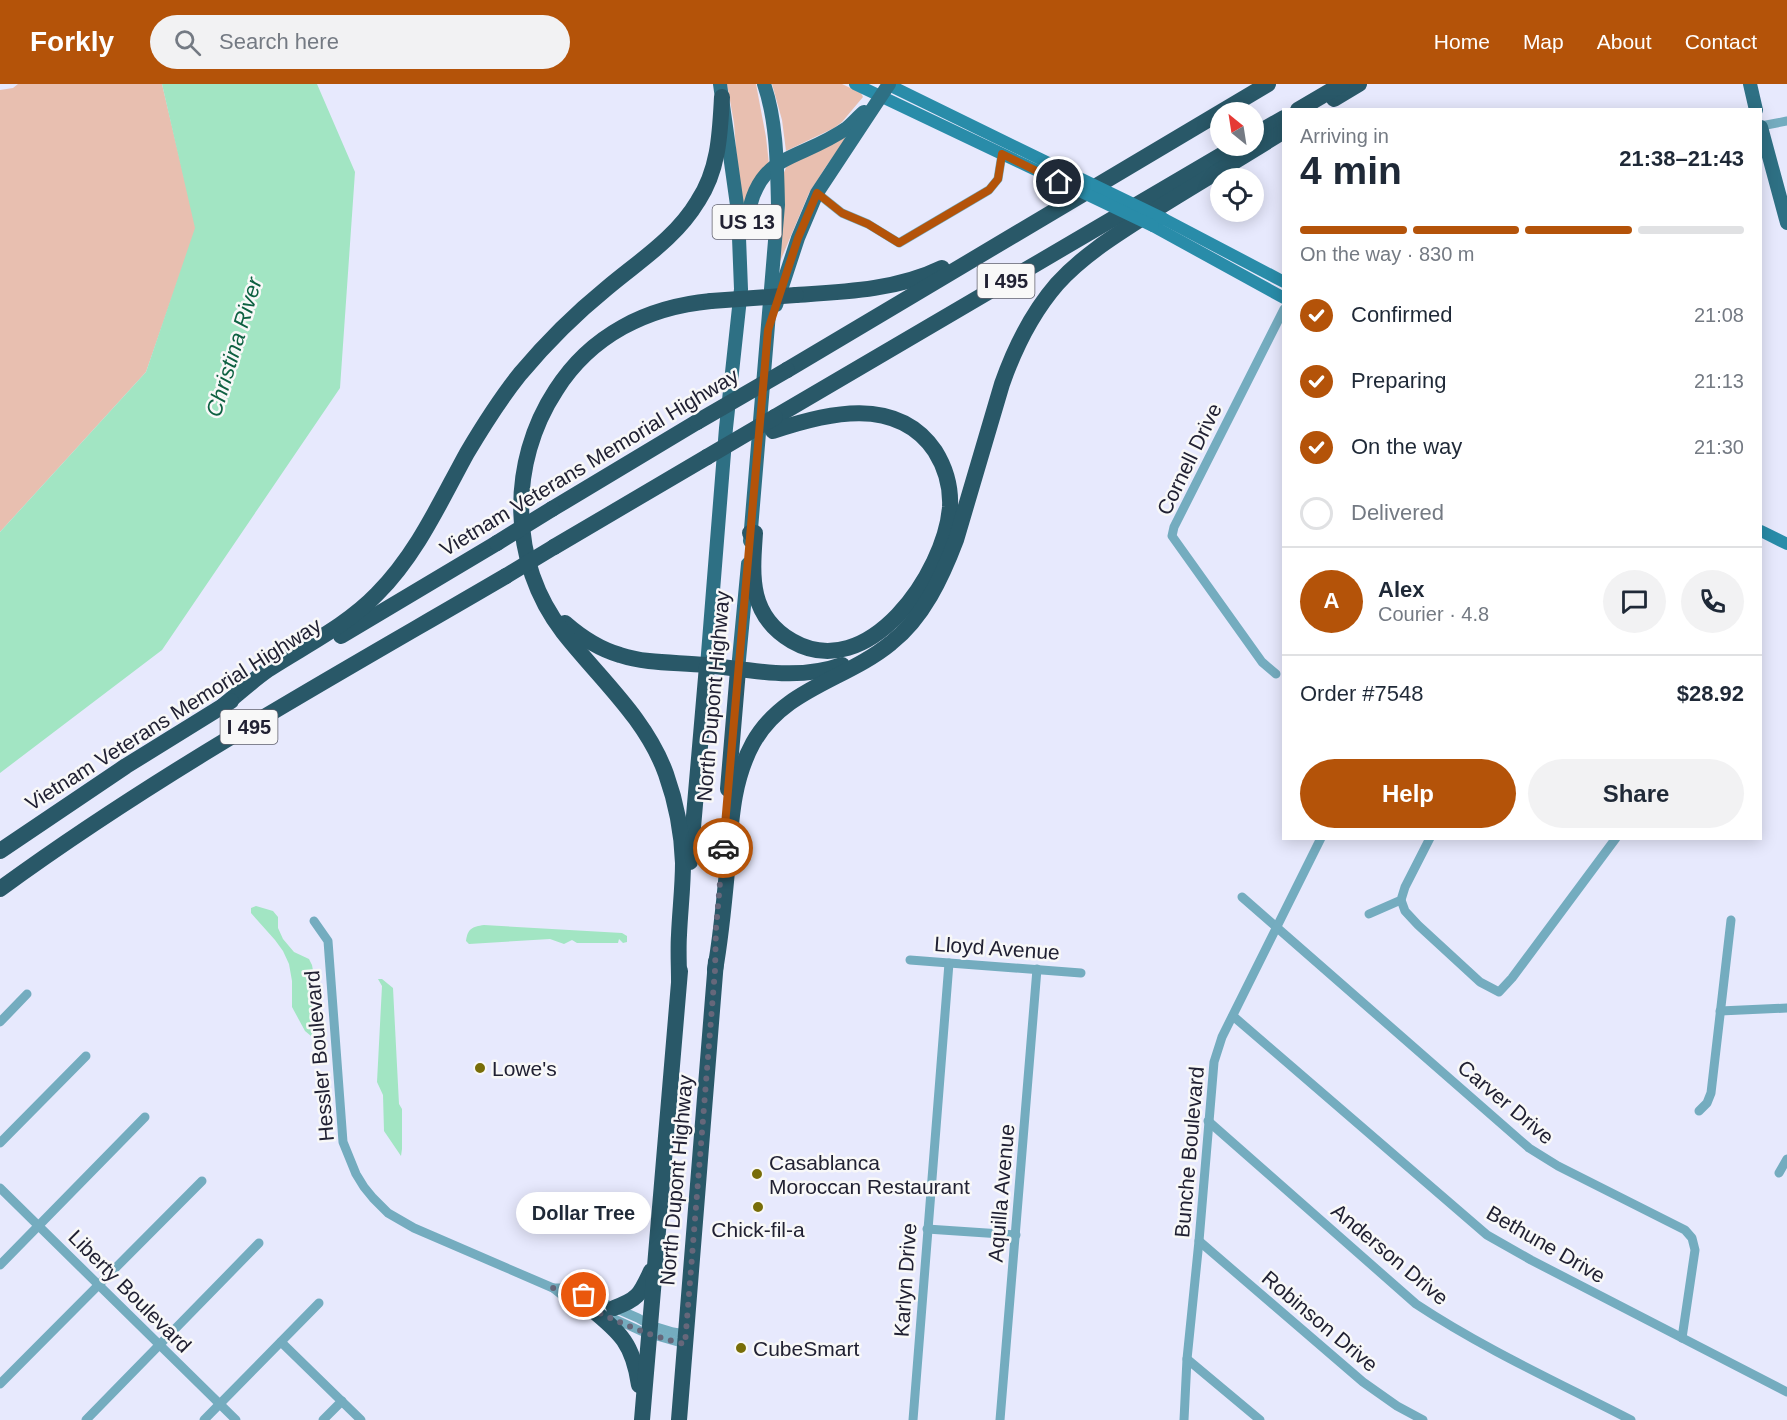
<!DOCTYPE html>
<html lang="en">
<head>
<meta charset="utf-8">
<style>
	:root { --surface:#fff; --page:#f2f2f3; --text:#1f2937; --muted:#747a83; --line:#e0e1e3; --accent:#b45309 }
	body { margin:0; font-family:Arial,sans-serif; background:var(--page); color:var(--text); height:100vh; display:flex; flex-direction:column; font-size:22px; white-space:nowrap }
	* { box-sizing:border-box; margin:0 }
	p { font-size:20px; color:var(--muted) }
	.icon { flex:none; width:33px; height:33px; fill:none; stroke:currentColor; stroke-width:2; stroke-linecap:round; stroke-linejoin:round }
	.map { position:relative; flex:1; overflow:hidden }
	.panel { position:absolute; left:1282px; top:24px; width:480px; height:732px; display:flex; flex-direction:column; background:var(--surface); border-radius:0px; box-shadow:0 3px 15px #0003 }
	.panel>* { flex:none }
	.needle { width:39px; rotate:330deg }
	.fabs { position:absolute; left:1210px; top:18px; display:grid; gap:12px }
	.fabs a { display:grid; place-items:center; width:54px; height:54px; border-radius:50%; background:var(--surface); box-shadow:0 3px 15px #0003; font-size:30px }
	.pin { position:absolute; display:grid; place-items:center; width:51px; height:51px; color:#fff; margin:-26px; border:3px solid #fff; border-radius:50%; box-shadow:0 2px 6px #0007 }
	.courier { position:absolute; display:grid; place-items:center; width:60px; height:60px; margin:-30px; border:4px solid #b45309; border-radius:50%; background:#fff; color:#222; box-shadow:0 2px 8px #0007 }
	.bubble { position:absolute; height:42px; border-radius:21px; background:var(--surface); box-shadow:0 3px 15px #0003; font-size:20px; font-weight:600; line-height:42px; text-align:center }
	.head em { font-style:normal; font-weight:600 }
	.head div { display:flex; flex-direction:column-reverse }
	.head { display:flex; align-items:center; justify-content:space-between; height:102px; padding:0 18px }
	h1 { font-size:39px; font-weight:600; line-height:45px }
	.bar { display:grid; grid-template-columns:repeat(4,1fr); gap:9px 6px; align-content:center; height:72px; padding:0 18px }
	.bar i { height:8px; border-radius:4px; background:var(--line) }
	.bar .on { background:var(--accent) }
	.bar p { grid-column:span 4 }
	.line { display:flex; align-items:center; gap:15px; padding:0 18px; border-top:2px solid var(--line) }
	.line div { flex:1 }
	.round { display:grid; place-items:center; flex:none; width:63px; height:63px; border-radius:32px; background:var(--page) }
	ol { padding:0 18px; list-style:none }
	li { display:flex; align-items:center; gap:18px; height:66px }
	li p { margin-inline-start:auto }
	li .icon { padding:6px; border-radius:50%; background:var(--accent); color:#fff; stroke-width:4 }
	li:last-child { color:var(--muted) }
	li i { width:33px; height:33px; border:3px solid var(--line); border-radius:50% }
	.button { display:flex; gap:12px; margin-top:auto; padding:12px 18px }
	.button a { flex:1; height:69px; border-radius:36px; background:var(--accent); color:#fff; font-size:24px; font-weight:600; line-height:69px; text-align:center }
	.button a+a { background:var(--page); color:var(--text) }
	header { display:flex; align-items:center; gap:36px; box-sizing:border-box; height:84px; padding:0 30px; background:var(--accent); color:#fff }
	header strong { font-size:28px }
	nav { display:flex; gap:33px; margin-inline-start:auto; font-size:21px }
	.search { width:420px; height:54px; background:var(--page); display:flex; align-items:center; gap:15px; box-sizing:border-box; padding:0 21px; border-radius:33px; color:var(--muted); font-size:22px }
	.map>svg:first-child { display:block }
	.green { fill:#e8bfb0 }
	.water { fill:#a2e5c3 }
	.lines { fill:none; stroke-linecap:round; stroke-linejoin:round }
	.street { stroke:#74acbf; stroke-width:9 }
	.secondary { stroke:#298ca9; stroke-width:12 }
	.primary { stroke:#2e7084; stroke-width:14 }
	.highway { stroke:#295868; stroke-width:16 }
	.secondary-bridge { stroke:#298ca9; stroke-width:12 }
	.highway-bridge { stroke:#295868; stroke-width:16 }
	.done { stroke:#66677a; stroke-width:6; stroke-dasharray:0 10.8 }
	.route { stroke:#b45309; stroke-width:8 }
	.poi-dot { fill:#786d08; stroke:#f8f8f8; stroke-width:2 }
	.labels { text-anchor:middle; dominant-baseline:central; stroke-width:5; stroke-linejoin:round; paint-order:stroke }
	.shield { fill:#f8f8f8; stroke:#62626e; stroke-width:1.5 }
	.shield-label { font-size:20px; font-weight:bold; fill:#212133 }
	.street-label { font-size:21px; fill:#212133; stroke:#f8f8f8 }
	.poi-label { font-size:21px; fill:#212133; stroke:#f8f8f8; text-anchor:start }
	.water-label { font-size:22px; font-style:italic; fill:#0d6041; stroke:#f8f8f8 }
</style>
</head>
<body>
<header>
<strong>Forkly</strong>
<div class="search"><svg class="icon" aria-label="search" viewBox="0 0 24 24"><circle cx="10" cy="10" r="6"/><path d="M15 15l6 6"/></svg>Search here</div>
<nav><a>Home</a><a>Map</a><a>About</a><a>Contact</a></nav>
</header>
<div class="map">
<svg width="1787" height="1336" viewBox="0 0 1787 1336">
	<rect width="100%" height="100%" fill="#e7e9fd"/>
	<g class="green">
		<path d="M18,0H162L196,144L146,288L0,448V6L13,4Z"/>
		<path d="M727,0H756L766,53L769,80C756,91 749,104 744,120L740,117L734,39Z"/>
		<path d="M772,0H842L861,9L863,13L842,38L834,44L786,67L782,36Z"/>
		<path d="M843,51L846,54L825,84L809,109L779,180L783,91L787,81Z"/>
	</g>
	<g class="water">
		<path d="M162,0H317L355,88L340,304L162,566L0,689V448L146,288L195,144Z"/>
		<path d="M256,822L273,827L278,833V844L283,855L294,868L309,875L312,881L314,892L312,900L313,948L311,952L305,947L292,923V897L289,880L283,867L275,856L251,829V824Z"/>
		<path d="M484,841L622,849L627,852V858L623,859L619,855L618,859H577L572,856L564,860L550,855L469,860L466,857C468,844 472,843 484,841Z"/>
		<path d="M378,895H382L393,904L399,1020L402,1025V1065L401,1072L384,1047L383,1011L377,998L382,902Z"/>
	</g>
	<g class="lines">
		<g class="street">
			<path d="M1761,42L1787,37"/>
			<path d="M817,109L842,129L868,140L899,159L989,106L998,95L1002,70"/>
			<path d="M1276,590L1262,578L1172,452L1174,443L1284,225"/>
			<path d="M1242,813L1529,1064L1558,1082L1685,1146L1692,1154L1695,1166L1682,1254"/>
			<path d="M1401,816L1405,827L1418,841L1480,898L1499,908L1512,894L1616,754"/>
			<path d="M1369,830L1401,816L1405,803L1430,754"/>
			<path d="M314,837L328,857L343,1058L356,1090L364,1103L373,1114L388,1129L414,1144L553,1204L563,1212L593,1225"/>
			<path d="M910,876L1081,889"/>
			<path d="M1720,927L1787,924"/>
			<path d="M1233,932L1487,1151L1531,1176L1787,1308"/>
			<path d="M0,938L27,910"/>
			<path d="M1699,1027L1707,1019L1711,1009L1731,836"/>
			<path d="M1208,1037L1416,1220C1484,1265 1559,1299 1631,1336"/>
			<path d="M0,1059L86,972"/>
			<path d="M1779,1089L1787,1075"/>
			<path d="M0,1104L236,1336"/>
			<path d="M927,1145L1016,1151"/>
			<path d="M1199,1157L1363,1298L1397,1322L1423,1336"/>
			<path d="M0,1181L145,1033"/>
			<path d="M553,1204H569L638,1234L650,1241L673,1248L686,1250"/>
			<path d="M608,1232L643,1248L685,1260"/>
			<path d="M281,1258L361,1336"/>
			<path d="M1187,1275L1260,1336"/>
			<path d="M0,1300L202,1097"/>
			<path d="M86,1336L259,1159"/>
			<path d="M204,1336L319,1219"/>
			<path d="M323,1336L342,1317"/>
			<path d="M913,1336L949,879"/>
			<path d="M1000,1336L1037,885"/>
			<path d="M1184,1336L1187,1275L1199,1157L1214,978L1222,953L1321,754"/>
		</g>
		<g class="secondary">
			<path d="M855,0L1059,97"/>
			<path d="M887,0L1071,90"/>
			<path d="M1164,135L1284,198"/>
			<path d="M1153,142L1284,214"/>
			<path d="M1761,447L1787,460"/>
		</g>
		<g class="primary">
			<path d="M1750,0L1756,26"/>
			<path d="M1761,43L1787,139"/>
			<path d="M746,147C753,67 795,80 847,44C853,39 858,33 864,28"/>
			<path d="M776,221L798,154L817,109L889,0"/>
			<path d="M750,457L778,121C777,81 777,38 764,0"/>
			<path d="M707,582L726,344L741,205L738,128L720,0"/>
			<path d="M738,586L748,480"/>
		</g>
		<g class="highway">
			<path d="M1334,15L1359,0"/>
			<path d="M1298,26L1342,0"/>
			<path d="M1254,51L1284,34"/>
			<path d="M796,211C844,208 897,206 942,184"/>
			<path d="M787,286L1268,0"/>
			<path d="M775,333L1237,62"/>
			<path d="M552,425L697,338"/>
			<path d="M750,449H755C752,492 748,531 792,557C868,601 945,489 950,423C951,403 945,383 935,367C897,311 826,329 773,347"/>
			<path d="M554,463L707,373"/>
			<path d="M565,539C581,553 599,565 620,571C647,580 678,578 706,581C752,586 797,597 842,581"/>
			<path d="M341,552L497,459"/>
			<path d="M223,622C238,610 253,596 269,585C306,561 346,542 377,510C417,470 440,418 467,369C483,342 500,315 520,290C546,259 575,230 607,204C639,177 676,154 698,117C719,85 720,49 722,13"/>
			<path d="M728,705L738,586"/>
			<path d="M0,767L126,682L231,617"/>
			<path d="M690,778L707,582"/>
			<path d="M0,805C160,688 335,592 506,492"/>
			<path d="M715,886C721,853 724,820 727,787C731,743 731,699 753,659C784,604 846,596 891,559C923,534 942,493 956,456L1002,300C1015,263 1031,230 1057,200C1085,169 1121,148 1155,126C1198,99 1241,74 1284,47"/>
			<path d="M679,896C679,881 678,866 679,851C680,827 683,803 683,779C682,749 676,718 666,690C646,634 598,593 563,548C509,478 508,379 556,306C591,251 647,223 711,217"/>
			<path d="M590,1224C621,1249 633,1260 639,1301"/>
			<path d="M614,1224C639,1215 640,1210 651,1187"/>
			<path d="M642,1336L680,887"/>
			<path d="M679,1336L716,877"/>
		</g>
		<g class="secondary-bridge">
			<path d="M1071,90L1164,135"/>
			<path d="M1059,97L1153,142"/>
		</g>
		<g class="highway-bridge">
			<path d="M711,217L796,211"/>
			<path d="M697,338L787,286"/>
			<path d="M707,373L775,333"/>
			<path d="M497,459L552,425"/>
			<path d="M506,492L554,463"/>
		</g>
	</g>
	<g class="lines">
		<path class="done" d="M584,1211L569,1204H553C565,1213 579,1219 593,1226C623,1240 652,1253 685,1260L715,886L716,845L723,764"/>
		<path class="route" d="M723,764L768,246L798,154L817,109L842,129L868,140L899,159L989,106L998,95L1002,70L1059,98"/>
	</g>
	<g class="poi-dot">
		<circle cx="480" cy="984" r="6"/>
		<circle cx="757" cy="1090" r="6"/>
		<circle cx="758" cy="1123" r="6"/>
		<circle cx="741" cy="1264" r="6"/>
	</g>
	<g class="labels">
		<g class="shield">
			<rect x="712.5" y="121" width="69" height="34" rx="4.5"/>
			<rect x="977.5" y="180" width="57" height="34" rx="4.5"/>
			<rect x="220.5" y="626" width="57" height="34" rx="4.5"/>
		</g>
		<g class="shield-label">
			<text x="747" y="138">US 13</text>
			<text x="1006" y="197">I 495</text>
			<text x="249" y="643">I 495</text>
		</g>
		<g class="street-label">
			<text transform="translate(1189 375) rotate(-64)">Cornell Drive</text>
			<text transform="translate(589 378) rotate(-31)">Vietnam Veterans Memorial Highway</text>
			<text transform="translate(713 612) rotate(-85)">North Dupont Highway</text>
			<text transform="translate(173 630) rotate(-32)">Vietnam Veterans Memorial Highway</text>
			<text transform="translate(997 864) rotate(4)">Lloyd Avenue</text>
			<text transform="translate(319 972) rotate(-95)">Hessler Boulevard</text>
			<text transform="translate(1506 1018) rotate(40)">Carver Drive</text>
			<text transform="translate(1189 1068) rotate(-85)">Bunche Boulevard</text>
			<text transform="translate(676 1096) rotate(-85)">North Dupont Highway</text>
			<text transform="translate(1001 1109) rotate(-85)">Aquilla Avenue</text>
			<text transform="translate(1546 1160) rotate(30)">Bethune Drive</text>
			<text transform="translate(1390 1170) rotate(40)">Anderson Drive</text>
			<text transform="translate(905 1196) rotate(-86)">Karlyn Drive</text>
			<text transform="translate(130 1207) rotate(45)">Liberty Boulevard</text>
			<text transform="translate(1320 1237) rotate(40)">Robinson Drive</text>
		</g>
		<g class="poi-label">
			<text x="492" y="984">Lowe's</text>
			<text x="769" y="1078">Casablanca<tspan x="769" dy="24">Moroccan Restaurant</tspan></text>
			<text x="758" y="1145" text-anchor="middle">Chick-fil-a</text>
			<text x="753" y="1264">CubeSmart</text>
		</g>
		<g class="water-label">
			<text transform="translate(234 263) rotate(-73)">Christina River</text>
		</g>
	</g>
</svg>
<div class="fabs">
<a><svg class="needle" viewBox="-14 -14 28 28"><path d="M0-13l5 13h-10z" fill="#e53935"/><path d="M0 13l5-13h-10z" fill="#747a83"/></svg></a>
<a><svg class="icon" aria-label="locate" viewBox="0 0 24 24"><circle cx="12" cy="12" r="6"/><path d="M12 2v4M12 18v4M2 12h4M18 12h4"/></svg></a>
</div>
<div class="pin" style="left:584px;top:1211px;background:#ea580c"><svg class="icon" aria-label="bag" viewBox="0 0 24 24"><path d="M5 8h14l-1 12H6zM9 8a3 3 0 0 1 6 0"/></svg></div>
<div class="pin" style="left:1059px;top:98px;background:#1f2937"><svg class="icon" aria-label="home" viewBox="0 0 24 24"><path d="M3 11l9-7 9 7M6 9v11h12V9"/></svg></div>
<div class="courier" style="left:723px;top:764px"><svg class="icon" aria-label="car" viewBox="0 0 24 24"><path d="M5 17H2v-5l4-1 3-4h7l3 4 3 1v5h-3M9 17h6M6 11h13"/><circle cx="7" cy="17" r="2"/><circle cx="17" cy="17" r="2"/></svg></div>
<div class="bubble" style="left:516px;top:1108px;width:135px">Dollar Tree</div>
<section class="panel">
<div class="head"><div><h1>4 min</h1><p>Arriving in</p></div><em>21:38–21:43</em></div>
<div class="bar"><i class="on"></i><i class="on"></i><i class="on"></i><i></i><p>On the way · 830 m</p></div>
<ol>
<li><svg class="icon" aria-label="check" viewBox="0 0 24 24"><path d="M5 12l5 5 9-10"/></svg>Confirmed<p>21:08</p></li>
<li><svg class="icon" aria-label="check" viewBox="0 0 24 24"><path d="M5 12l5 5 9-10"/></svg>Preparing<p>21:13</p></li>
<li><svg class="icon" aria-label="check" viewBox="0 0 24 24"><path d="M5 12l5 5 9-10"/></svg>On the way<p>21:30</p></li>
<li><i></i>Delivered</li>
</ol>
<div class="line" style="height:108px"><b class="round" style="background:var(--accent);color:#fff">A</b><div><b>Alex</b><p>Courier · 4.8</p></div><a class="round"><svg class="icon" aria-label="chat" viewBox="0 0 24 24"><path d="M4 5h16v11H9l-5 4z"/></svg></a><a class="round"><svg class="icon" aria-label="phone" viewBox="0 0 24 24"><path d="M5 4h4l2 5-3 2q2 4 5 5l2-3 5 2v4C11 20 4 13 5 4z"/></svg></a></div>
<div class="line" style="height:78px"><div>Order #7548</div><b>$28.92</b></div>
<div class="button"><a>Help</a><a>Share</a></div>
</section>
</div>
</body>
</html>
